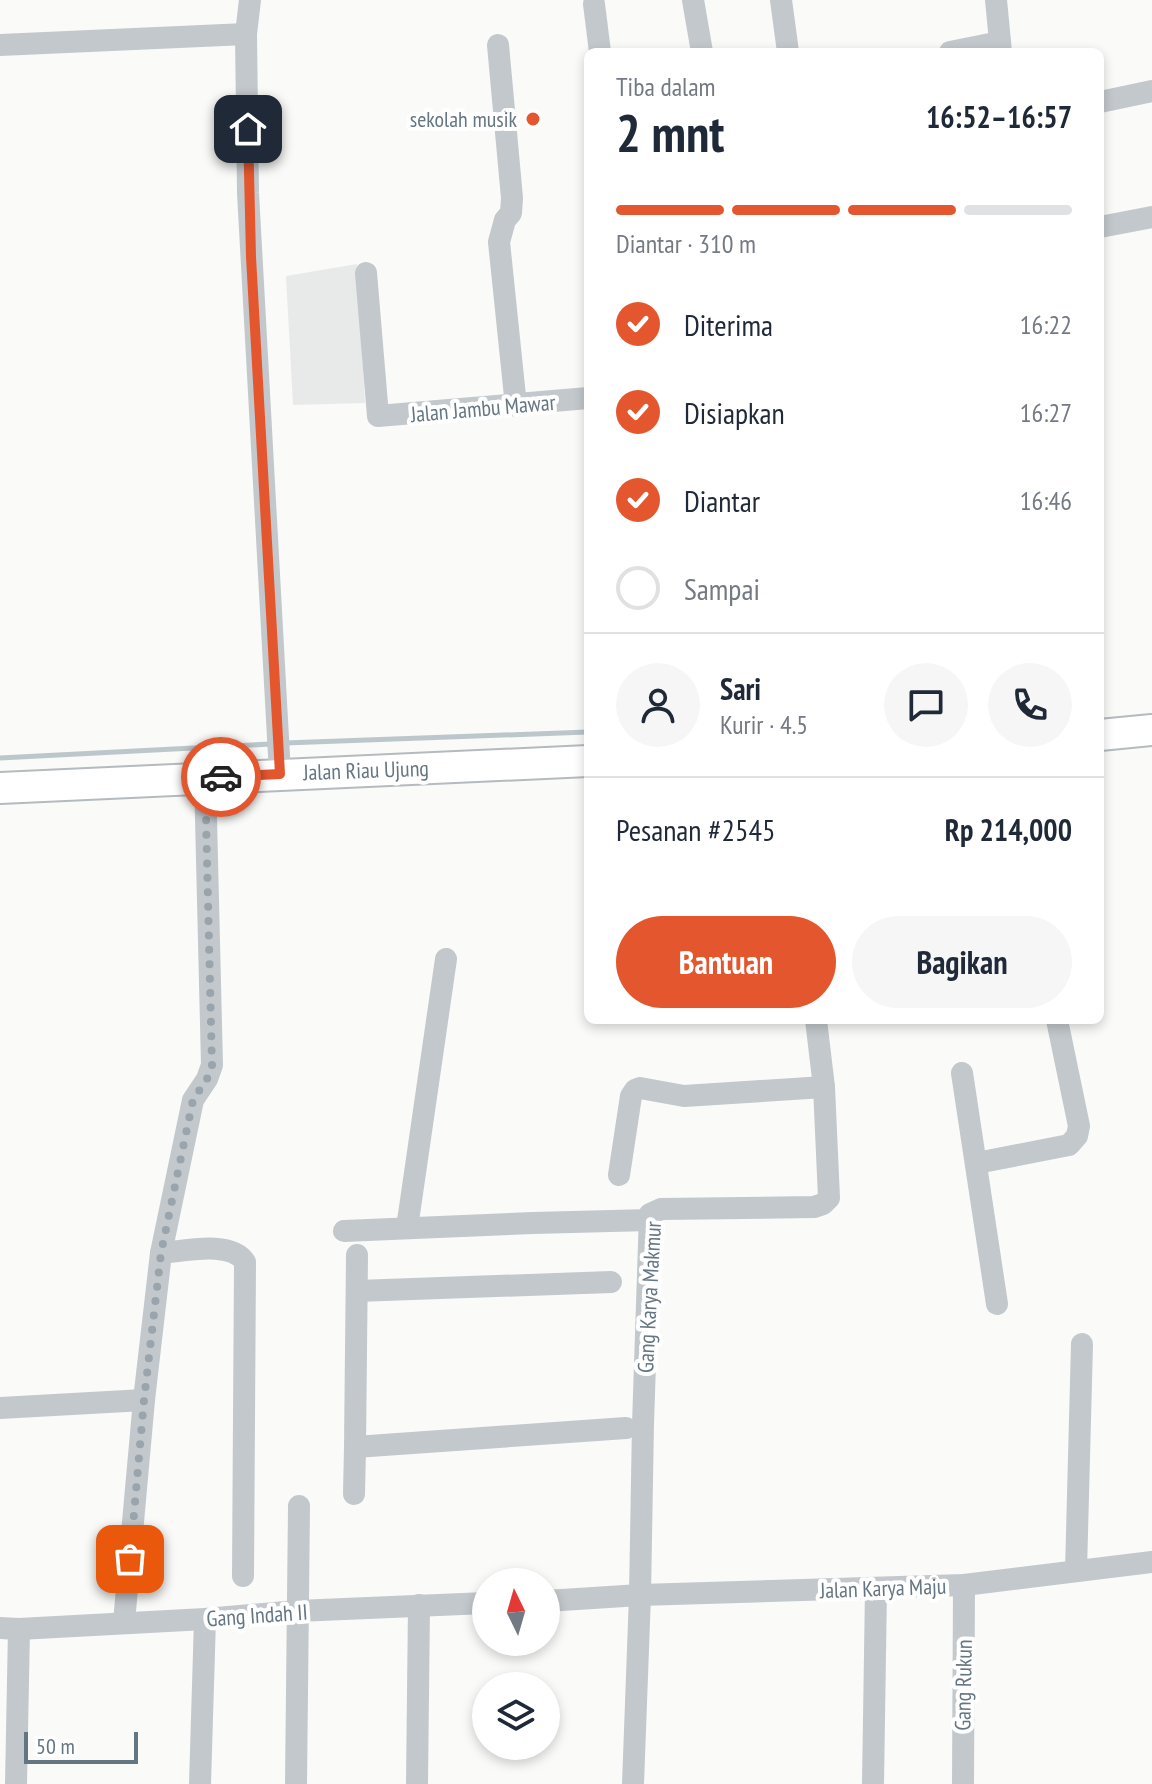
<!DOCTYPE html>
<html lang="id">
<head>
<meta charset="utf-8">
<style>
	:root { --surface:#fff; --page:#f6f6f7; --text:#1f2937; --muted:#747a83; --line:#e0e1e3; --accent:#e4572e }
	body { margin:0; font-family:"PT Sans Narrow",sans-serif; background:var(--page); color:var(--text); height:100vh; display:flex; flex-direction:column; font-size:30px; white-space:nowrap }
	* { box-sizing:border-box; margin:0 }
	p { font-size:26px; color:var(--muted) }
	.icon { flex:none; width:44px; height:44px; fill:none; stroke:currentColor; stroke-width:2; stroke-linecap:round; stroke-linejoin:round }
	.map { position:relative; flex:1; overflow:hidden }
	.sheet { position:absolute; left:584px; top:48px; width:520px; height:976px; display:flex; flex-direction:column; background:var(--surface); border-radius:12px; box-shadow:0 4px 12px #0003 }
	.sheet>* { flex:none }
	.needle { width:52px; rotate:355deg }
	.controls { position:absolute; left:472px; top:1568px; display:grid; gap:16px }
	.controls a { display:grid; place-items:center; width:88px; height:88px; border-radius:50%; background:var(--surface); box-shadow:0 4px 12px #0003; font-size:40px }
	.scale { position:absolute; left:24px; bottom:20px; width:114px; box-sizing:border-box; padding-left:8px; border:4px solid #657683; border-top:0; font-size:22px; line-height:28px; white-space:nowrap; color:#657683; -webkit-text-stroke:6px #fff; paint-order:stroke }
	.pin { position:absolute; display:grid; place-items:center; width:68px; height:68px; color:#fff; margin:-34px; border-radius:16px; box-shadow:0 4px 12px #0006 }
	.courier { position:absolute; display:grid; place-items:center; width:80px; height:80px; margin:-40px; border:6px solid #e4572e; border-radius:50%; background:#fff; color:#222; box-shadow:0 2px 10px #0007 }
	.head em { font-style:normal; font-weight:800 }
	.head div { display:flex; flex-direction:column-reverse }
	.head { display:flex; align-items:center; justify-content:space-between; height:136px; padding:0 32px }
	h1 { font-size:52px; font-weight:800; line-height:60px }
	.bar { display:grid; grid-template-columns:repeat(4,1fr); gap:12px 8px; align-content:center; height:96px; padding:0 32px }
	.bar i { height:10px; border-radius:6px; background:var(--line) }
	.bar .current { background:var(--accent) }
	.bar p { grid-column:span 4 }
	.line { display:flex; align-items:center; gap:20px; padding:0 32px; border-top:2px solid var(--line) }
	.line div { flex:1 }
	.round { display:grid; place-items:center; flex:none; width:84px; height:84px; border-radius:42px; background:var(--page) }
	ol { padding:0 32px; list-style:none }
	li { display:flex; align-items:center; gap:24px; height:88px }
	li p { margin-inline-start:auto }
	li .icon { padding:8px; border-radius:50%; background:var(--accent); color:#fff; stroke-width:4 }
	li:last-child { color:var(--muted) }
	li i { width:44px; height:44px; border:4px solid var(--line); border-radius:50% }
	.action { display:flex; gap:16px; margin-top:auto; padding:16px 32px }
	.action a { flex:1; height:92px; border-radius:48px; background:var(--accent); color:#fff; font-size:32px; font-weight:800; line-height:92px; text-align:center }
	.action a+a { background:var(--page); color:var(--text) }
	.map>svg:first-child { display:block }
	.built { fill:#e8e9e9 }
	.lines { fill:none; stroke-linecap:round; stroke-linejoin:round }
	.stream { stroke:#bbc7cb; stroke-width:5 }
	.major-casing { stroke:#b5babe; stroke-width:34 }
	.minor { stroke:#c3c8cc; stroke-width:22 }
	.major { stroke:#fff; stroke-width:30 }
	.done { stroke:#99a4ac; stroke-width:8; stroke-dasharray:0 14.4 }
	.route { stroke:#e4572e; stroke-width:10 }
	.poi-dot { fill:#e4572e; stroke:#fff; stroke-width:3 }
	.labels { text-anchor:middle; dominant-baseline:central; stroke-width:8; stroke-linejoin:round; paint-order:stroke }
	.poi-label { font-size:22px; fill:#657683; stroke:#fff; text-anchor:end }
	.street-label { font-size:22px; fill:#657683; stroke:#fff }
</style>
</head>
<body>
<div class="map">
<svg width="1152" height="1784" viewBox="0 0 1152 1784">
	<rect width="100%" height="100%" fill="#fafaf8"/>
	<path class="built" d="M357,264L365,403L293,405L286,276Z"/>
	<g class="lines">
		<g class="stream">
			<path d="M285,743L588,732"/>
			<path d="M0,758L271,744"/>
		</g>
		<g class="major-casing">
			<g id="major">
				<path d="M1100,735L1152,730"/>
				<path d="M0,788L588,761"/>
			</g>
		</g>
		<g class="minor">
			<path d="M250,0L246,34L248,193L280,774"/>
			<path d="M693,0L702,52"/>
			<path d="M781,0L788,52"/>
			<path d="M996,0L1001,52"/>
			<path d="M594,4L600,52"/>
			<path d="M0,45L246,34"/>
			<path d="M498,45L512,198L511,213L505,220L499,242L516,406"/>
			<path d="M950,52L1000,42"/>
			<path d="M1100,102L1152,91"/>
			<path d="M1100,227L1152,217"/>
			<path d="M366,273L378,416L588,398"/>
			<path d="M962,1073L997,1304"/>
			<path d="M977,1163L1069,1145L1077,1136L1079,1126L1057,1020"/>
			<path d="M619,1175L631,1096L635,1090L640,1088L684,1096L824,1087"/>
			<path d="M407,1228L446,959"/>
			<path d="M344,1231L533,1223L650,1220"/>
			<path d="M161,1253C185,1251 231,1240 245,1262L243,1576"/>
			<path d="M357,1255L355,1447L626,1428"/>
			<path d="M357,1291L611,1282"/>
			<path d="M0,1408L144,1400"/>
			<path d="M354,1494L355,1447"/>
			<path d="M1076,1571L1082,1344"/>
			<path d="M546,1601L640,1595L964,1585L1152,1562"/>
			<path d="M124,1622L144,1400L161,1253L193,1100L207,1079L212,1065L205,777"/>
			<path d="M0,1628L19,1629L205,1619L297,1611L486,1603"/>
			<path d="M16,1784L19,1629"/>
			<path d="M200,1784L205,1619"/>
			<path d="M296,1784L299,1506"/>
			<path d="M417,1784L419,1605"/>
			<path d="M633,1784L640,1595L643,1424L650,1214L661,1209L814,1207L823,1204L829,1198L824,1087L816,1020"/>
			<path d="M873,1784L876,1589"/>
			<path d="M963,1784L964,1585"/>
		</g>
		<use href="#major" class="major"/>
	</g>
	<g class="lines">
		<path class="done" d="M130,1559L144,1400L161,1253L193,1100L207,1079L212,1065L205,777H221"/>
		<path class="route" d="M221,777L280,774L251,257L248,129"/>
	</g>
	<circle class="poi-dot" cx="533" cy="119" r="8"/>
	<g class="labels">
		<g class="poi-label">
			<text x="517" y="119">sekolah musik</text>
		</g>
		<g class="street-label">
			<text transform="translate(483 408) rotate(-5)">Jalan Jambu Mawar</text>
			<text transform="translate(366 770) rotate(-2)">Jalan Riau Ujung</text>
			<text transform="translate(649 1297) rotate(-87)">Gang Karya Makmur</text>
			<text transform="translate(883 1588) rotate(-2)">Jalan Karya Maju</text>
			<text transform="translate(257 1615) rotate(-4)">Gang Indah II</text>
			<text transform="translate(963 1685) rotate(-89)">Gang Rukun</text>
		</g>
	</g>
</svg>
<div class="controls">
<a><svg class="needle" viewBox="-14 -14 28 28"><path d="M0-13l5 13h-10z" fill="#e53935"/><path d="M0 13l5-13h-10z" fill="#747a83"/></svg></a>
<a><svg class="icon" aria-label="layers" viewBox="0 0 24 24"><path d="M12 4l9 5-9 5-9-5zM3 14l9 5 9-5"/></svg></a>
</div>
<div class="scale">50 m</div>
<div class="pin" style="left:130px;top:1559px;background:#ea580c"><svg class="icon" aria-label="bag" viewBox="0 0 24 24"><path d="M5 8h14l-1 12H6zM9 8a3 3 0 0 1 6 0"/></svg></div>
<div class="pin" style="left:248px;top:129px;background:#1f2937"><svg class="icon" aria-label="home" viewBox="0 0 24 24"><path d="M3 11l9-7 9 7M6 9v11h12V9"/></svg></div>
<div class="courier" style="left:221px;top:777px"><svg class="icon" aria-label="car" viewBox="0 0 24 24"><path d="M5 17H2v-5l4-1 3-4h7l3 4 3 1v5h-3M9 17h6M6 11h13"/><circle cx="7" cy="17" r="2"/><circle cx="17" cy="17" r="2"/></svg></div>
<section class="sheet">
<div class="head"><div><h1>2 mnt</h1><p>Tiba dalam</p></div><em>16:52–16:57</em></div>
<div class="bar"><i class="current"></i><i class="current"></i><i class="current"></i><i></i><p>Diantar · 310 m</p></div>
<ol>
<li><svg class="icon" aria-label="check" viewBox="0 0 24 24"><path d="M5 12l5 5 9-10"/></svg>Diterima<p>16:22</p></li>
<li><svg class="icon" aria-label="check" viewBox="0 0 24 24"><path d="M5 12l5 5 9-10"/></svg>Disiapkan<p>16:27</p></li>
<li><svg class="icon" aria-label="check" viewBox="0 0 24 24"><path d="M5 12l5 5 9-10"/></svg>Diantar<p>16:46</p></li>
<li><i></i>Sampai</li>
</ol>
<div class="line" style="height:144px"><a class="round"><svg class="icon" aria-label="person" viewBox="0 0 24 24"><circle cx="12" cy="8" r="4"/><path d="M4 21q1-7 8-7t8 7"/></svg></a><div><b>Sari</b><p>Kurir · 4.5</p></div><a class="round"><svg class="icon" aria-label="chat" viewBox="0 0 24 24"><path d="M4 5h16v11H9l-5 4z"/></svg></a><a class="round"><svg class="icon" aria-label="phone" viewBox="0 0 24 24"><path d="M5 4h4l2 5-3 2q2 4 5 5l2-3 5 2v4C11 20 4 13 5 4z"/></svg></a></div>
<div class="line" style="height:104px"><div>Pesanan #2545</div><b>Rp 214,000</b></div>
<div class="action"><a>Bantuan</a><a>Bagikan</a></div>
</section>
</div>
</body>
</html>
